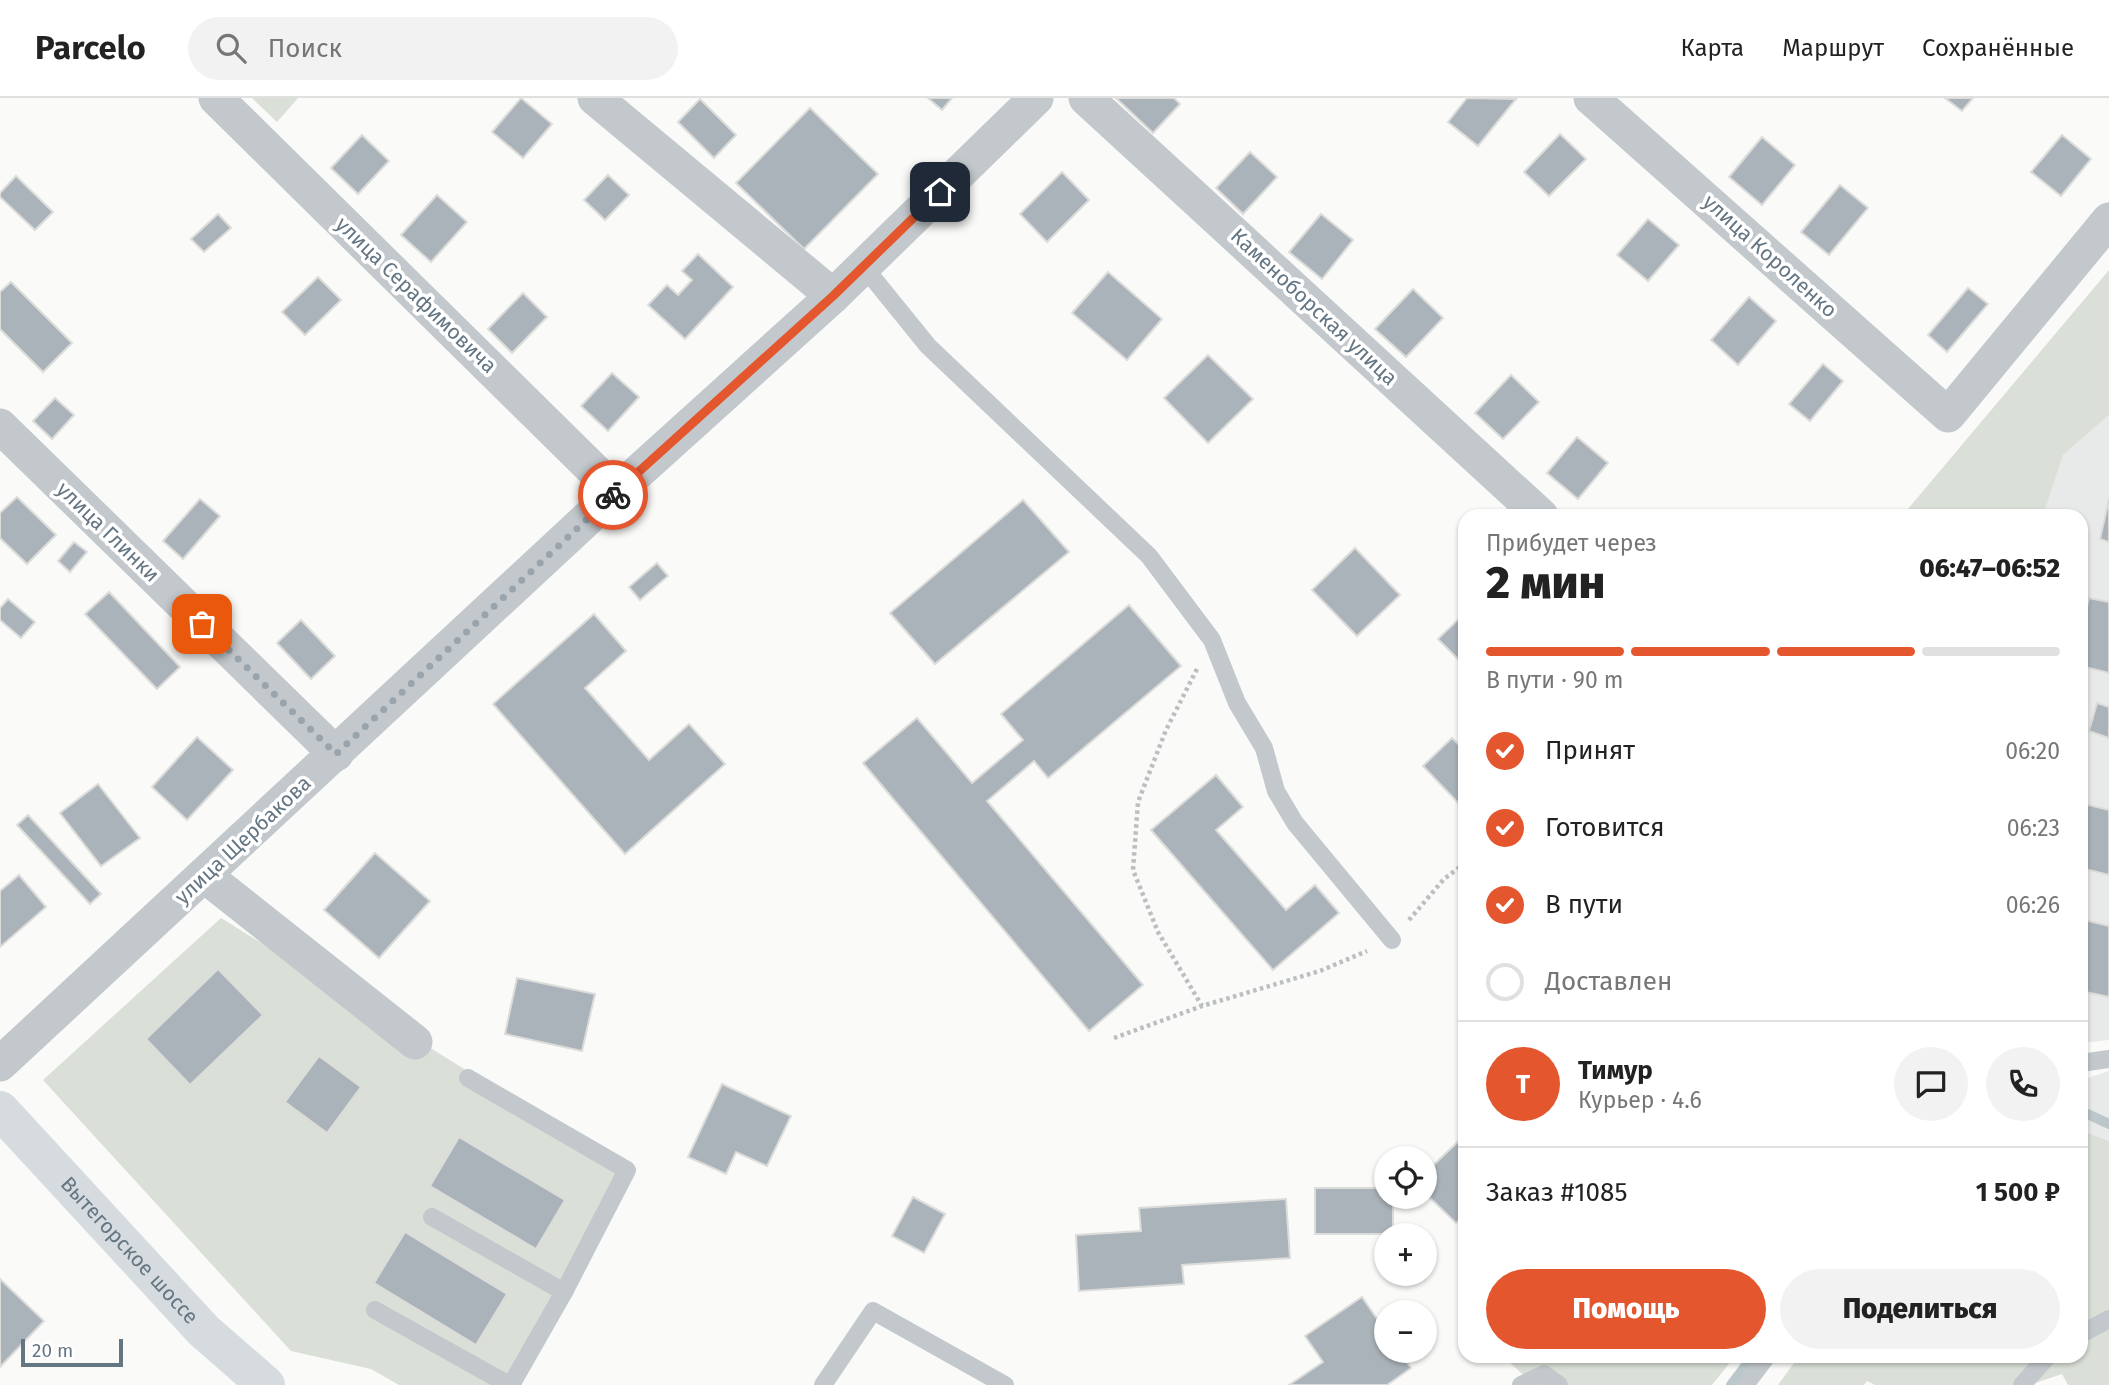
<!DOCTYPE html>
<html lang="ru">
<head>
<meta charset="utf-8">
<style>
	:root { --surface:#fff; --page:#f2f2f2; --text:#222; --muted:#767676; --line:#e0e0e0; --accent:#e4572e }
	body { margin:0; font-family:"Fira Sans",sans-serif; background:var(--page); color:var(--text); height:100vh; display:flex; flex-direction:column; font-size:26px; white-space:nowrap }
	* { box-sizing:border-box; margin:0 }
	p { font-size:23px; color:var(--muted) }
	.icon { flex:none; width:38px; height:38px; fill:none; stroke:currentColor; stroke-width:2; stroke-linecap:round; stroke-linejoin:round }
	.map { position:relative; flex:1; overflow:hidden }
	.drawer { position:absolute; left:1458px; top:411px; width:630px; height:854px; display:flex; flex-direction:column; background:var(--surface); border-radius:21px; box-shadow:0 2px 5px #0004 }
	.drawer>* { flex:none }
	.fabs { position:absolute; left:1374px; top:1048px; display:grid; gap:14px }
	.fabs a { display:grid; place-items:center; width:63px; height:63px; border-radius:50%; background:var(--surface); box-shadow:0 2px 5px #0004; font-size:35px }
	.scale { position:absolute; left:21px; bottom:18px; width:102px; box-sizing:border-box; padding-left:7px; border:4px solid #657683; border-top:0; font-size:19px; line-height:24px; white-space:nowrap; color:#657683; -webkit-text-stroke:5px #fff; paint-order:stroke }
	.pin { position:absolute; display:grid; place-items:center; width:60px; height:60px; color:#fff; margin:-30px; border-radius:14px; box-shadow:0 4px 10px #0006 }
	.courier { position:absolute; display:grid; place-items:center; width:70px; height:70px; margin:-35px; border:5px solid #e4572e; border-radius:50%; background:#fff; color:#222; box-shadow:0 2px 9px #0007 }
	.headline em { font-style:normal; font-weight:800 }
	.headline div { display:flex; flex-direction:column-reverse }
	.headline { display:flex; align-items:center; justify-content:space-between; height:119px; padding:0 28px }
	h1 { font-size:46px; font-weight:800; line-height:52px }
	.bar { display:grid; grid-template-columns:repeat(4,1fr); gap:10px 7px; align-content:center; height:84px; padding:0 28px }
	.bar i { height:9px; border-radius:5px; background:var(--line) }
	.bar .on { background:var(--accent) }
	.bar p { grid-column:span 4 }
	.line { display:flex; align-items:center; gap:18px; padding:0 28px; border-top:2px solid var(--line) }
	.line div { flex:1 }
	.round { display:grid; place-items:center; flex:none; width:74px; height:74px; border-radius:37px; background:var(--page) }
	ol { padding:0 28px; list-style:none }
	li { display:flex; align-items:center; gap:21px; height:77px }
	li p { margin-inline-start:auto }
	li .icon { padding:7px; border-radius:50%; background:var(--accent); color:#fff; stroke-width:4 }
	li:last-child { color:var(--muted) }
	li i { width:38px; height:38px; border:4px solid var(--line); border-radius:50% }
	.button { display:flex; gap:14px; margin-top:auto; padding:14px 28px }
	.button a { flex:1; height:80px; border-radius:42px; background:var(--accent); color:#fff; font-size:28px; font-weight:800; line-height:80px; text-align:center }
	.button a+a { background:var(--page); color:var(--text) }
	header { display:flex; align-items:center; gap:42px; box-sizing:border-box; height:98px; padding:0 35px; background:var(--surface); border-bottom:2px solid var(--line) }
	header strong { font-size:33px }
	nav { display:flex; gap:38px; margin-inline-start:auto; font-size:24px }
	.search { width:490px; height:63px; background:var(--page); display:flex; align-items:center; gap:18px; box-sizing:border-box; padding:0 24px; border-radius:38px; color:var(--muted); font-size:26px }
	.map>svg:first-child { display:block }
	.built { fill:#e8e9e9 }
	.green { fill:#dadfd7 }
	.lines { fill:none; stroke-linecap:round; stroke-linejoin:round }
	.stream { stroke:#bbc7cb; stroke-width:10 }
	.building { fill:#aab3b9; stroke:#dcdcda; stroke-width:2 }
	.path { stroke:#bbbfc2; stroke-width:4.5; stroke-dasharray:3.5 3.5; stroke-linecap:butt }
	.lane { stroke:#c3c8cc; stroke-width:18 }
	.street { stroke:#c3c8cc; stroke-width:35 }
	.secondary { stroke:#d6dbdf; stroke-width:38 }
	.done { stroke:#99a4ac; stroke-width:7; stroke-dasharray:0 12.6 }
	.route { stroke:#e4572e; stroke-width:9 }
	.labels { text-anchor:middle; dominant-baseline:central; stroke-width:7; stroke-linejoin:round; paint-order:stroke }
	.street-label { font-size:21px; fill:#657683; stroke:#fff }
</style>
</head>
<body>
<header>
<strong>Parcelo</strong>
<div class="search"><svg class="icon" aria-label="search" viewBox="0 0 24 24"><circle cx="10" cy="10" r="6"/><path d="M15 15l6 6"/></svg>Поиск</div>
<nav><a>Карта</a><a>Маршрут</a><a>Сохранённые</a></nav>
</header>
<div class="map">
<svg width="2109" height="1287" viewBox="0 0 2109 1287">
	<rect width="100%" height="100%" fill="#fafaf8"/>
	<g class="built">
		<path d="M2109,317V942L2081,945V418H2043L2063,357Z"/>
		<path d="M2109,973V1043L2081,1032V982Z"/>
	</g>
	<g class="green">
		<path d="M252,0H298L277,24Z"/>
		<path d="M2109,172V317L2063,357L2043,418H1902Z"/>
		<path d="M221,820L627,1072L508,1287H399L371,1271L291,1253L43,982Z"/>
		<path d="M2081,1032L2109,1043V1287H2068L2062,1276L2029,1287H1875L1867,1283L1864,1287H1778L1799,1258H2081Z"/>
		<path d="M1503,1258H1735L1712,1287H1534Z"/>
	</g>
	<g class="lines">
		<g class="stream">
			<path d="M2081,1013L2109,1026"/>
			<path d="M1731,1287L1753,1258"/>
		</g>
	</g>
	<g class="building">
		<path d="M521,0L552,26L523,60L492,34Z"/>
		<path d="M928,0H952L942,12Z"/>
		<path d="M1116,0H1174L1180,6L1153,35Z"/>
		<path d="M1467,0L1516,1L1478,48L1448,24Z"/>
		<path d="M1945,0H1973L1962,13Z"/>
		<path d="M700,1L736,37L714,60L678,24Z"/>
		<path d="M810,10L878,76L804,151L736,85Z"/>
		<path d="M1560,36L1586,61L1549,98L1524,74Z"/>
		<path d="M362,37L389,63L358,96L331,70Z"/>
		<path d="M2062,37L2091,61L2061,98L2031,74Z"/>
		<path d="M1762,39L1795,67L1762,107L1729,79Z"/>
		<path d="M1250,54L1277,79L1243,116L1216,90Z"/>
		<path d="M1062,74L1089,102L1047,144L1020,116Z"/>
		<path d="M608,77L629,97L605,122L584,102Z"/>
		<path d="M16,78L53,114L35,132L0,99V95Z"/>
		<path d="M1840,87L1868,110L1829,157L1801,134Z"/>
		<path d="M437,97L467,124L431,164L401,137Z"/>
		<path d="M218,116L231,130L204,154L191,141Z"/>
		<path d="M1321,116L1353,142L1322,181L1289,154Z"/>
		<path d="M1648,121L1679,147L1648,183L1617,157Z"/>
		<path d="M698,156L733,189L685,241L648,207L667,187L678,197L692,182L682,173Z"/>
		<path d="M1108,174L1162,221L1127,262L1072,215Z"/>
		<path d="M318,179L341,202L305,237L282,214Z"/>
		<path d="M11,184L72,245L43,274L0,231V194Z"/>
		<path d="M1968,190L1988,206L1947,254L1928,237Z"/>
		<path d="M1413,191L1443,220L1406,259L1375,231Z"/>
		<path d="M523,195L547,219L512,255L488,231Z"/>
		<path d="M1749,199L1776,223L1738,267L1711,242Z"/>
		<path d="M1208,257L1253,301L1208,345L1164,300Z"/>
		<path d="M1823,266L1843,283L1810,323L1789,306Z"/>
		<path d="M612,275L639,299L608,333L581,308Z"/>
		<path d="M1511,277L1539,304L1503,341L1475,315Z"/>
		<path d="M55,300L74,317L52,341L33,323Z"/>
		<path d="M1577,339L1608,365L1578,401L1547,375Z"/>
		<path d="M17,399L56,437L27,466L0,440V415Z"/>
		<path d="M200,401L220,418L183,461L163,443Z"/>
		<path d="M2109,401V444L2100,441Z"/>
		<path d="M1023,402L1069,454L935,566L890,515Z"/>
		<path d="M74,444L87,454L70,474L58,463Z"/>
		<path d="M1355,450L1400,497L1357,538L1312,492Z"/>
		<path d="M657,465L668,478L640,502L629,489Z"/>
		<path d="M109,494L180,569L157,591L85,516Z"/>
		<path d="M2089,500L2109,504V575L2081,568V534Z"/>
		<path d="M8,501L35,524L21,540L0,522V510Z"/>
		<path d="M1129,507L1181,568L1048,680L1034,663L987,703L1143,887L1089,933L863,665L917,620L972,685L1023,642L1001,616Z"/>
		<path d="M1465,515V568L1438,541Z"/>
		<path d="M594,516L626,553L585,590L649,662L689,626L725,666L625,756L493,606Z"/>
		<path d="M301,522L335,558L311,581L277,545Z"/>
		<path d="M2097,605L2109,609V640L2089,633Z"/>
		<path d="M197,639L233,672L187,722L152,689Z"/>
		<path d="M1452,640L1465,653V712L1423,668Z"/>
		<path d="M1216,677L1243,709L1216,732L1286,812L1315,787L1339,815L1273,872L1151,732Z"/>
		<path d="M98,686L140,740L101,768L60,715Z"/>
		<path d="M2081,705L2109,712V777L2081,770Z"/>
		<path d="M28,717L101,796L90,806L17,727Z"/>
		<path d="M375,755L430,803L379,860L324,812Z"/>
		<path d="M19,777L46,809L0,849V793Z"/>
		<path d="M2081,821L2109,828V899L2081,893Z"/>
		<path d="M218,871L263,917L190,987L146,941Z"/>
		<path d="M517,880L595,896L582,953L505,936Z"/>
		<path d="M319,958L361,989L327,1035L285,1004Z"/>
		<path d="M722,986L791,1018L767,1068L736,1054L726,1076L688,1059Z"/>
		<path d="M459,1039L565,1102L536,1151L430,1088Z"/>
		<path d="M1462,1040L1465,1043V1117L1456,1125L1424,1094V1076Z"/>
		<path d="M1315,1090H1386V1099H1393V1136H1315Z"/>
		<path d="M913,1099L945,1116L924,1155L892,1138Z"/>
		<path d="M1286,1101L1290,1160L1182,1167L1184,1186L1079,1193L1076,1137L1141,1133L1139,1110Z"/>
		<path d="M405,1134L507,1196L476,1247L374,1185Z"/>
		<path d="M0,1181L44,1223L0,1269Z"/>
		<path d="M1362,1199L1386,1234V1253H1399L1411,1270L1387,1287H1289L1323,1264L1305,1238Z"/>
	</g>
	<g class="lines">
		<g class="path">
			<path d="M1197,571L1166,632L1138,704L1133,772L1158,834L1202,908"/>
			<path d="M1409,822L1444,781L1465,765"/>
			<path d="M1114,940L1202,908L1320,873L1367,853"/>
		</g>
		<g class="lane">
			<path d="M864,169L928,248L1149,458L1212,542L1237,605L1264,650L1276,693L1295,725L1392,842"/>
			<path d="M2081,965L2109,961"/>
			<path d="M468,980L627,1072L564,1194L511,1287"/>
			<path d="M432,1119L564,1194"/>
			<path d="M375,1212L509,1287"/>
			<path d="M2081,1236L2109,1221"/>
			<path d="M823,1287L873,1213L1005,1287"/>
			<path d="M1521,1287L1544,1276L1559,1287"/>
			<path d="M1745,1287L1767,1258"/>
			<path d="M2022,1287L2048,1258"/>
		</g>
		<g class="street">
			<path d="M216,0L616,394"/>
			<path d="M595,0L833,198"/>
			<path d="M1086,0L1541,418"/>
			<path d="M1591,0L1948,317L2109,122"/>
			<path d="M0,328L336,656"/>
			<path d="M204,777L415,944"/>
			<path d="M0,966L616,394L833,198L1036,0"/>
		</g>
		<path class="secondary" id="s1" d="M0,1012L204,1233L266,1287"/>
	</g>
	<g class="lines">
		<path class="done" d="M202,526L336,656L613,397"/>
		<path class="route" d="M613,397L833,198L940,94"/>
	</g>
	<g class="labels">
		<g class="street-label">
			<text transform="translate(1770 158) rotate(42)">улица Короленко</text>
			<text transform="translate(416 197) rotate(44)">улица Серафимовича</text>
			<text transform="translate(1314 209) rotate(43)">Каменоборская улица</text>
			<text transform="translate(108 434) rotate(44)">улица Глинки</text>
			<text transform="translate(243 742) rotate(-43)">улица Щербакова</text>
			<text stroke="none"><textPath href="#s1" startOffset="191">Вытегорское шоссе</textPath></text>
		</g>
	</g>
</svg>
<div class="fabs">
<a><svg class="icon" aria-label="locate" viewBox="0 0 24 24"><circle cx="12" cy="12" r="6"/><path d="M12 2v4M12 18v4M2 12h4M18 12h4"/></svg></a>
<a>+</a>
<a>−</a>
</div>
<div class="scale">20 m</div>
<div class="pin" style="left:202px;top:526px;background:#ea580c"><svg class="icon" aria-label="bag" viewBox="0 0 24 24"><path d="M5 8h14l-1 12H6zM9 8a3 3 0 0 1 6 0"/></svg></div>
<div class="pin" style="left:940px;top:94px;background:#1f2937"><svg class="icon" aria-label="home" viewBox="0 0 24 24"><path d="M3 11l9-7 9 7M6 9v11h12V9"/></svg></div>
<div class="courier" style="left:613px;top:397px"><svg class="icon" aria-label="bike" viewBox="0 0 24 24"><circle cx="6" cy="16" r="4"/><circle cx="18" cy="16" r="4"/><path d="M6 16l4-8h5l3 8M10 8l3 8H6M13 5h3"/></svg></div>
<section class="drawer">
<div class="headline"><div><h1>2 мин</h1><p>Прибудет через</p></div><em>06:47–06:52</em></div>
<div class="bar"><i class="on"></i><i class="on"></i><i class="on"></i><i></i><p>В пути · 90 m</p></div>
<ol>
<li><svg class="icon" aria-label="check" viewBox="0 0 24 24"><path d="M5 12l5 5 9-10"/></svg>Принят<p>06:20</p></li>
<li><svg class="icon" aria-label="check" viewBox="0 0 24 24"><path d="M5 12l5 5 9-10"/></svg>Готовится<p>06:23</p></li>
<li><svg class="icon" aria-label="check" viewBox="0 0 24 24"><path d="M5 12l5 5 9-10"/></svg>В пути<p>06:26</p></li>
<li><i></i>Доставлен</li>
</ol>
<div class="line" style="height:126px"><b class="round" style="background:var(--accent);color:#fff">Т</b><div><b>Тимур</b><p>Курьер · 4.6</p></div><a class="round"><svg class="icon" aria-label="chat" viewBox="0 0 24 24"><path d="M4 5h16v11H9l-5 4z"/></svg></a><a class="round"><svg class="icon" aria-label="phone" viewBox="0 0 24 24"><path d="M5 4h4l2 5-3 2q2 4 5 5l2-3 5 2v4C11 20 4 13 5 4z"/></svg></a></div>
<div class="line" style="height:91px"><div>Заказ #1085</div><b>1 500 ₽</b></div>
<div class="button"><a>Помощь</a><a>Поделиться</a></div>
</section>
</div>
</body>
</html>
